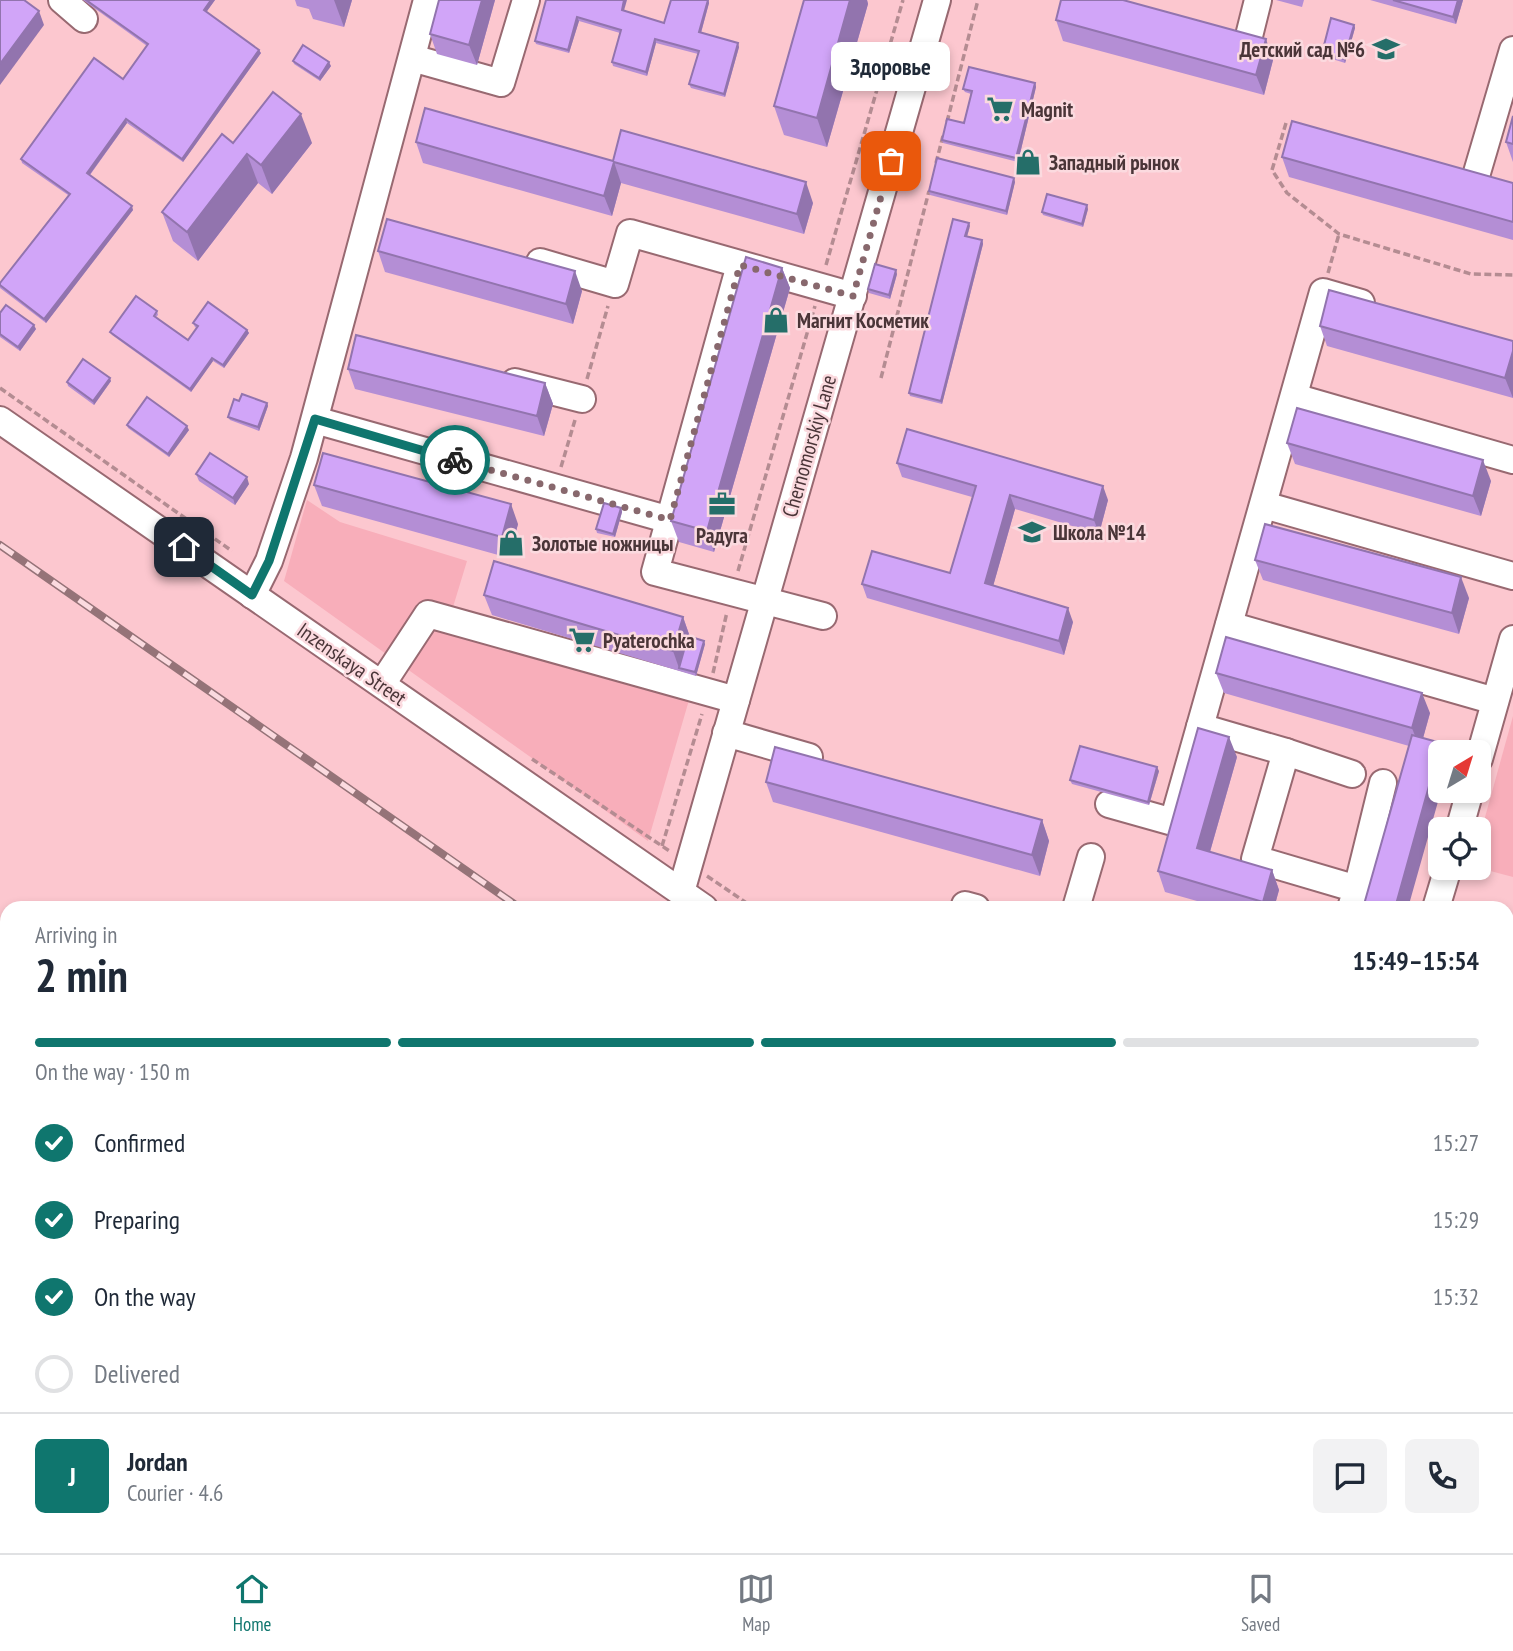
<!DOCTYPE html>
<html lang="en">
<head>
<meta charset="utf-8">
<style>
	:root { --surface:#fff; --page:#f2f2f3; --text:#1f2937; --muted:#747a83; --line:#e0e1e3; --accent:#0f766e }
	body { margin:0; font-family:"PT Sans Narrow",sans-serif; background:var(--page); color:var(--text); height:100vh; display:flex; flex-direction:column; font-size:26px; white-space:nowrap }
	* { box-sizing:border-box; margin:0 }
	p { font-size:23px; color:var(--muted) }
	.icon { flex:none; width:38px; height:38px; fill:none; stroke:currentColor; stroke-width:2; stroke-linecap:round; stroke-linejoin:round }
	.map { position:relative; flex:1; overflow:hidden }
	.panel { position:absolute; left:0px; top:901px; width:1514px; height:653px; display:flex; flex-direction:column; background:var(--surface); border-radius:21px 21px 0 0; box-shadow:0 4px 10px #0003 }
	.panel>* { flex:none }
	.needle { width:46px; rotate:38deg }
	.tools { position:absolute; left:1428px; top:740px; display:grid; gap:14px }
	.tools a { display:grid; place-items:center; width:63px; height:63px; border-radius:10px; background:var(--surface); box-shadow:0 4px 10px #0003; font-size:35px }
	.pin { position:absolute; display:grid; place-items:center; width:60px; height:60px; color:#fff; margin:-30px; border-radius:14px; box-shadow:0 4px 10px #0006 }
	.courier { position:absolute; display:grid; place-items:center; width:70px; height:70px; margin:-35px; border:5px solid #0f766e; border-radius:50%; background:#fff; color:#222; box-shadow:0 2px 9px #0007 }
	.bubble { position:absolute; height:49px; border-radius:10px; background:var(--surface); box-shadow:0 4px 10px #0003; font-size:23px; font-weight:700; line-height:49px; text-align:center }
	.summary em { font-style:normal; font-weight:700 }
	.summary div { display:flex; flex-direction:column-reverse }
	.summary { display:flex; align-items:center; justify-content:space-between; height:119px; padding:0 35px }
	h1 { font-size:46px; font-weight:700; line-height:52px }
	.bar { display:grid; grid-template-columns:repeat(4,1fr); gap:10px 7px; align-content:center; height:84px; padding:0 35px }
	.bar i { height:9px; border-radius:5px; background:var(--line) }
	.bar .on { background:var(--accent) }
	.bar p { grid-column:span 4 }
	.line { display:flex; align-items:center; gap:18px; padding:0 35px; border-top:2px solid var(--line) }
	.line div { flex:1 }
	.round { display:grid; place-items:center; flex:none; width:74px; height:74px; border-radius:10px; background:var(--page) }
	ol { padding:0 35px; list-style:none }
	li { display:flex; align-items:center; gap:21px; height:77px }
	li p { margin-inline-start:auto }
	li .icon { padding:7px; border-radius:50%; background:var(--accent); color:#fff; stroke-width:4 }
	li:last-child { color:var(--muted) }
	li i { width:38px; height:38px; border:4px solid var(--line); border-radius:50% }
	.menu { display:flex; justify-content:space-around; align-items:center; height:98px; border-top:2px solid var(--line); background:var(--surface); font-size:19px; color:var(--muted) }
	.menu a { display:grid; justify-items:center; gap:4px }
	.menu .on { color:var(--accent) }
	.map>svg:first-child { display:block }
	.green { fill:#f8aeba }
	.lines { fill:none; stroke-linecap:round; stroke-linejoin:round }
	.minor-casing { stroke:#986971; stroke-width:30 }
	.path { stroke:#b48c92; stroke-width:3.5; stroke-dasharray:7 3.5; stroke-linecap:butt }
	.minor { stroke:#fff; stroke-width:26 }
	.rail-casing { stroke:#957378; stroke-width:8 }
	.rail { stroke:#fbdadf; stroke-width:5; stroke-dasharray:16; stroke-linecap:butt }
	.wall { fill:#b48ed5 }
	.shaded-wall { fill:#9274ae }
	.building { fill:#d1a5f8; stroke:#9274ae; stroke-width:2 }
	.done { stroke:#88686d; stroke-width:7; stroke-dasharray:0 12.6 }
	.route { stroke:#0f766e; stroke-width:9 }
	.labels { text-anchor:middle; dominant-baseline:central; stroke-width:5; stroke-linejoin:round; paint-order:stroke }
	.poi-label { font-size:21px; font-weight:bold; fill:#4a3538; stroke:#fbdadf; text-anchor:start }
	.street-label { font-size:21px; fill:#4a3538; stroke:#fbdadf }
</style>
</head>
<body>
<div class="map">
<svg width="1513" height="1553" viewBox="0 0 1513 1553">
	<rect width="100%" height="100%" fill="#fcc7cf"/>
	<g class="green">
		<path d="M307,500L340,522L467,561L453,607L696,676L648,841L284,581Z"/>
		<path d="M1513,716V877L1479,868V839Z"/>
		<path d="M1507,1277L1513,1279V1409L1507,1405Z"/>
	</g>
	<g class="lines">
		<g class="minor-casing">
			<g id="minor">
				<path d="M62,0L84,19"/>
				<path d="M1248,40L1258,0"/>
				<path d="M412,58L501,83L526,0"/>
				<path d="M1476,176L1513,50"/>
				<path d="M540,262L615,284L630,233L853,296"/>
				<path d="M740,265L655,572L823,616"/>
				<path d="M515,382L582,399"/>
				<path d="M1294,397L1513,460"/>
				<path d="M0,420L704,908"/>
				<path d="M315,420L670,520"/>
				<path d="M1264,505L1513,576"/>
				<path d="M252,595L269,561L304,458L427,0"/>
				<path d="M1229,625L1495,701"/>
				<path d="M382,684L428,614L736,700"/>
				<path d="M1200,727L1286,752L1255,859L1357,889L1351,908"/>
				<path d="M726,733L809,757"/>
				<path d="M1286,752L1352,774"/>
				<path d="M1479,759L1513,639"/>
				<path d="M1109,804L1173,822L1323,292L1361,303"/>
				<path d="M1459,830L1470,791"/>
				<path d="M1357,889L1383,783"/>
				<path d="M681,892L937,0"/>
				<path d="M965,905L976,908"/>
				<path d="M1076,908L1091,857"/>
				<path d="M1436,908L1448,868"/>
				<path d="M1507,940L1513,941"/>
				<path d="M1507,1222L1513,1224"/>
				<path d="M1507,1471L1513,1476"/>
			</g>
		</g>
		<g class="path">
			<path d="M947,122L978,0"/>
			<path d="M1286,123L1272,170L1287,193L1339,234L1471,274L1513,275"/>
			<path d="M936,163L943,136"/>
			<path d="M826,265L903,0"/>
			<path d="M1328,273L1339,234"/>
			<path d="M881,378L929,191"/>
			<path d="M587,379L608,306"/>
			<path d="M0,388L232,551"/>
			<path d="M561,467L575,420"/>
			<path d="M738,571L815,306"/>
			<path d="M713,673L727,612"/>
			<path d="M532,759L671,852"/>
			<path d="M662,846L702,714"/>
			<path d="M707,876L754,908"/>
			<path d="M1507,1322L1513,1324"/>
			<path d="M1507,1427L1513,1432"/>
		</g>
		<use href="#minor" class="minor"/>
		<g class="rail-casing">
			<g id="rail">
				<path d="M0,545L520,908"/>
				<path d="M546,1547L557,1553"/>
				<path d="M1407,1547L1413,1553"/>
			</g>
		</g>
		<use href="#rail" class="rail"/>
	</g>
	<g class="wall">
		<path d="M83,0H215L206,12L261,53L183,162L127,123L90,175L133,210L46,323L0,288V283L68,195L22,163L21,159L123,79L147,46Z"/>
		<path d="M295,0H352L344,27L313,19L309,9L297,6Z"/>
		<path d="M439,0H495L477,65L437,54L430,34Z"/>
		<path d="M546,0L624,11L664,23L708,0L709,3L701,33L739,47L725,97L691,88L689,84L698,54L656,43L647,76L613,66L612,62L620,33L579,21L569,53L536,44L535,41Z"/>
		<path d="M804,0H867L868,4L827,147L784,135L774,106Z"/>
		<path d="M1276,0H1304L1302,7Z"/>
		<path d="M1370,0H1463L1456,24Z"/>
		<path d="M1056,20L1273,60L1264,95L1063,41Z"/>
		<path d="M1354,25L1355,28L1345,63L1323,56L1322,53Z"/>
		<path d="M293,61L331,66L320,81L294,64Z"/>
		<path d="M1035,83L1036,87L1018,162L943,143L942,140L964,123L971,94L965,92L963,89Z"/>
		<path d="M1513,116V162L1506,142Z"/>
		<path d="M416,142L613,161L813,203L804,234L621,183L612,216L423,163Z"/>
		<path d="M233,143H312L272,194L258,183L198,261L173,241L162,212Z"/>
		<path d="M1282,157L1513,183V240L1289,177Z"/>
		<path d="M1015,182L1007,215L930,195L929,191Z"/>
		<path d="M1088,209L1083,227L1043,215L1042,212Z"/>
		<path d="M970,226L967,236L982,240L983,244L942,404L910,396L909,393Z"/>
		<path d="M378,251L582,291L573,324L385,272Z"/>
		<path d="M782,268L790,288L714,552L679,542L671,521Z"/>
		<path d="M897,274L890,299L869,293L868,289Z"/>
		<path d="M157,311L158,315L156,317L188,340L197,328L195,327L193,323L247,330L249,333L224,368L213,361L191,392L112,335L110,332Z"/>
		<path d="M0,313L36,329L20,351L0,337Z"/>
		<path d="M1320,326L1513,341V398L1327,346Z"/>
		<path d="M348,369L545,383L553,404L544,436L355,389Z"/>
		<path d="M111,381L94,405L68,386L67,382Z"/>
		<path d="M239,401L267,403L268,406L259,431L230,420L228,417Z"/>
		<path d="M127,425L189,430L169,457L128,428Z"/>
		<path d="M1287,443L1491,481L1481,516L1295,464Z"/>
		<path d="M897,463L1108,500L1099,534L1015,509L993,586L1073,622L1064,655L867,598L862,584L950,573L972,497L902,477Z"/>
		<path d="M196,474L249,484L235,505L199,481Z"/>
		<path d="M314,485L518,524L509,558L322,506Z"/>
		<path d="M621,508L622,512L615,537L597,533L596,529Z"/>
		<path d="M1255,560L1469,598L1459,634L1263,580Z"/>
		<path d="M484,595L683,617L690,637L705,644L696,676L492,615Z"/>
		<path d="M1216,673L1430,713L1423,738L1441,743L1445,752L1409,746L1224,693Z"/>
		<path d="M1237,757L1210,852L1272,870L1279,890L1274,908H1222L1165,892L1158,871Z"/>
		<path d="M1159,771L1149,805L1072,784L1070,780Z"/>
		<path d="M766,782L1042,820L1049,841L1040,876L773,802Z"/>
		<path d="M1507,1092L1513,1094V1142L1507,1140Z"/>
		<path d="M1507,1222L1513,1224V1273L1507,1271Z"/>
		<path d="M1221,1547H1329L1331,1552L1330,1553H1230Z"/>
	</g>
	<g class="shaded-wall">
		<path d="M211,0H215L205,14L204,10Z"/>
		<path d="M334,0H352L344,27Z"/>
		<path d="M482,0H495L477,65L469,45Z"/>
		<path d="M624,0H627L623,14L622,10Z"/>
		<path d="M708,0L709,3L700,36L699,32Z"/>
		<path d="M850,0H867L868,4L827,147L817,118Z"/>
		<path d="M1458,0H1463L1456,24L1453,17Z"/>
		<path d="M39,11L44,25L0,85V64Z"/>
		<path d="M577,17L579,21L569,53L568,50Z"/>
		<path d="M1354,25L1355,28L1345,63L1344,59Z"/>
		<path d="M655,39L656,43L647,76L646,72Z"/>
		<path d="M1266,39L1273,60L1264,95L1256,75Z"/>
		<path d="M738,43L739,47L725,97L724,94Z"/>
		<path d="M259,50L261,53L183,162L182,159Z"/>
		<path d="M329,62L331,66L320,81L319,78Z"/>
		<path d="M1035,83L1036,87L1018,162L1016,158Z"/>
		<path d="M301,114L312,143L272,194L261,165Z"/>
		<path d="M126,119L127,123L88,177L87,173Z"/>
		<path d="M247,154L258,183L198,261L187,232Z"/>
		<path d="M614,162L621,183L612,216L604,196Z"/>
		<path d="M1014,178L1015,182L1007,215L1006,211Z"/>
		<path d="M806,182L813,203L804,234L797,214Z"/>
		<path d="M1087,205L1088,209L1083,227L1082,224Z"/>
		<path d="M132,206L133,210L46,323L44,319Z"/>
		<path d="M969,223L970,226L966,240L965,236Z"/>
		<path d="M982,240L983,244L942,404L941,401Z"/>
		<path d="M782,268L790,288L714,552L707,531Z"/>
		<path d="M896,270L897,274L890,299L889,295Z"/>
		<path d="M575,271L582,291L573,324L566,304Z"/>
		<path d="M34,325L36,329L20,351L18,347Z"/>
		<path d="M247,330L249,333L224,368L223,365Z"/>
		<path d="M1513,351V398L1505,378Z"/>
		<path d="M212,358L213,361L191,392L190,389Z"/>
		<path d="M110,378L111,381L94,405L93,401Z"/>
		<path d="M545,383L553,404L544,436L537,416Z"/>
		<path d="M267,403L268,406L259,431L258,427Z"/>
		<path d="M187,426L189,430L169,457L168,454Z"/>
		<path d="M1483,460L1491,481L1481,516L1473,496Z"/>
		<path d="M247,477L249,484L235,505L233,498Z"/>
		<path d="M1103,486L1108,500L1099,534L1094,520Z"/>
		<path d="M1010,495L1015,509L990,597L985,583Z"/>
		<path d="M511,504L518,524L509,558L502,537Z"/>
		<path d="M621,508L622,512L615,537L613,534Z"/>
		<path d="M1461,577L1469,598L1459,634L1452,613Z"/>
		<path d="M1068,608L1073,622L1064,655L1059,641Z"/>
		<path d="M683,617L690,637L679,668L673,651Z"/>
		<path d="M704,641L705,644L696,676L695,672Z"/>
		<path d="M1422,693L1430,713L1420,749L1412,728Z"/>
		<path d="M1229,737L1237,757L1205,869L1197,848Z"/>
		<path d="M1441,743L1445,752H1440L1441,791L1408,908H1395Z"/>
		<path d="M1157,767L1159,771L1149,805L1148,802Z"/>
		<path d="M1042,820L1049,841L1040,876L1032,855Z"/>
		<path d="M1272,870L1279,890L1274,908H1265L1263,902Z"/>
		<path d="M1320,1547H1329L1331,1552L1330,1553H1316Z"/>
	</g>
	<g class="building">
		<path d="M0,0H24L39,11L0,64Z"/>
		<path d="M86,0H211L204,10L259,50L182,159L126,119L87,173L132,206L44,319L0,285V283L70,194L21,159L94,58L123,79L148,44Z"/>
		<path d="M439,0H482L469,45L430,34Z"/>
		<path d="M546,0H624L622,10L664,23L671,0H708L699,32L738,43L724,94L689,84L699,51L655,39L646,72L612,62L621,30L577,17L568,50L535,41Z"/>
		<path d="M804,0H850L817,118L774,106Z"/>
		<path d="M1061,0H1123L1266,39L1256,75L1056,20Z"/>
		<path d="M1393,0H1458L1453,17Z"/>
		<path d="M1331,18L1354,25L1344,59L1322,53Z"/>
		<path d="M303,45L329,62L319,78L293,61Z"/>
		<path d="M969,67L1035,83L1016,158L942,140L947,119L964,123L972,91L963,89Z"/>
		<path d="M273,92L301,114L261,165L247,154L187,232L162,212L222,134L233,143Z"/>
		<path d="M425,108L613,161L621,130L806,182L797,214L614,162L604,196L416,142Z"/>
		<path d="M1513,116V144L1506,142Z"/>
		<path d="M1292,121L1513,183V222L1282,157Z"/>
		<path d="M937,158L1014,178L1006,211L929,191Z"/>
		<path d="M1047,194L1087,205L1082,224L1042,212Z"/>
		<path d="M387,219L575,271L566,304L378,251Z"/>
		<path d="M953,219L969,223L965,236L982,240L941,401L909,393Z"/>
		<path d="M746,257L782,268L707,531L671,521Z"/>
		<path d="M875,264L896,270L889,295L868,289Z"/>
		<path d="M1329,290L1513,341V351L1505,378L1320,326Z"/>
		<path d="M136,296L157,311L154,316L188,340L198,326L193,323L208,302L247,330L223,365L212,358L190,389L110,332Z"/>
		<path d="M6,305L34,325L18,347L0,334V313Z"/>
		<path d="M356,335L545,383L537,416L348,369Z"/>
		<path d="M83,359L110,378L93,401L67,382Z"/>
		<path d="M242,394L267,403L258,427L228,417L234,399L239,401Z"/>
		<path d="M147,397L187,426L168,454L127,425Z"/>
		<path d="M1297,408L1483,460L1473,496L1287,443Z"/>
		<path d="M907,429L1103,486L1094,520L1010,495L985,583L1068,608L1059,641L862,584L872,551L950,573L976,486L897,463Z"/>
		<path d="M210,453L247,477L233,498L196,474Z"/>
		<path d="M323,453L511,504L502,537L314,485Z"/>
		<path d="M604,503L621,508L613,534L596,529Z"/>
		<path d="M1265,524L1461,577L1452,613L1255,560Z"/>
		<path d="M494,561L683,617L673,651L484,595Z"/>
		<path d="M688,636L704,641L695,672L679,668Z"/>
		<path d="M1226,637L1422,693L1412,728L1216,673Z"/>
		<path d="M1198,728L1229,737L1197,848L1272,870L1263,902L1158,871Z"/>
		<path d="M1412,735L1441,743L1395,908H1363Z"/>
		<path d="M1080,746L1157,767L1148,802L1070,780Z"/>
		<path d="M775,747L1042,820L1032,855L766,782Z"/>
		<path d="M1507,1092L1513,1094V1129L1507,1128Z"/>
		<path d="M1507,1222L1513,1224V1260L1507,1259Z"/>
		<path d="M976,1547H1032L1040,1553H972Z"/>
		<path d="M1237,1547H1320L1316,1553H1246Z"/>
	</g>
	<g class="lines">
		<path class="done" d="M455,460L670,520L740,265L853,296L891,161"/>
		<path class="route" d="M184,547L252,595L269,561L315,419L455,460"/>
	</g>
	<defs>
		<g id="school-bare" transform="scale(2.1)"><path d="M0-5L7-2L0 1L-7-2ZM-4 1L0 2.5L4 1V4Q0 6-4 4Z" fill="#256e69" stroke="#fbdadf" stroke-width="2.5" paint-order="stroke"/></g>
		<g id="supermarket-bare" transform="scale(2.1)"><path d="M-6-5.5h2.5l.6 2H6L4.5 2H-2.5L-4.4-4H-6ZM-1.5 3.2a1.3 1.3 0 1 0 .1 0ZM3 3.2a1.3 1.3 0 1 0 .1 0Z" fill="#256e69" stroke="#fbdadf" stroke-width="2.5" paint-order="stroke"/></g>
		<g id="shop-bare" transform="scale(2.1)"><path d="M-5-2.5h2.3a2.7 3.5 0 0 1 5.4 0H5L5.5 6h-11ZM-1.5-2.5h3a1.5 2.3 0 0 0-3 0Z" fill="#256e69" stroke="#fbdadf" stroke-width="2.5" paint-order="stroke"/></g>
		<g id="office-bare" transform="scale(2.1)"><path d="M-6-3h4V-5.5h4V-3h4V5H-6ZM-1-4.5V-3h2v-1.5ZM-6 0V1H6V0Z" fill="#256e69" stroke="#fbdadf" stroke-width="2.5" paint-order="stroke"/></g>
	</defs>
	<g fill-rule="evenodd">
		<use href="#school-bare" x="1386" y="49"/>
		<use href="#supermarket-bare" x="1000" y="109"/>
		<use href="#shop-bare" x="1028" y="162"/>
		<use href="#shop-bare" x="776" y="320"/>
		<use href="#office-bare" x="722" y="504"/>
		<use href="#school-bare" x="1032" y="532"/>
		<use href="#shop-bare" x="511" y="543"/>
		<use href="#supermarket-bare" x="582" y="640"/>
	</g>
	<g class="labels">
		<g class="poi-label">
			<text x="1365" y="49" text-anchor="end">Детский сад №6</text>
			<text x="1021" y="109">Magnit</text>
			<text x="1049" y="162">Западный рынок</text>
			<text x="797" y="320">Магнит Косметик</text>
			<text x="1053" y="532">Школа №14</text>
			<text x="722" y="535" text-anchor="middle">Радуга</text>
			<text x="532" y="543">Золотые ножницы</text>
			<text x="603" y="640">Pyaterochka</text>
		</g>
		<g class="street-label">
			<text transform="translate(809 446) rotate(-74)">Chernomorskiy Lane</text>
			<text transform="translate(352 664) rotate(35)">Inzenskaya Street</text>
		</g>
	</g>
</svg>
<div class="tools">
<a><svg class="needle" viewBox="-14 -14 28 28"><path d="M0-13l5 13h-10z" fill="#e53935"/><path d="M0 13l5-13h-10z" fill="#747a83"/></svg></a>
<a><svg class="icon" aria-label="locate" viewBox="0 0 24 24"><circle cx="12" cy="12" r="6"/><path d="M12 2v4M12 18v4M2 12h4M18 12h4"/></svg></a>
</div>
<div class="pin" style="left:891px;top:161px;background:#ea580c"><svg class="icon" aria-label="bag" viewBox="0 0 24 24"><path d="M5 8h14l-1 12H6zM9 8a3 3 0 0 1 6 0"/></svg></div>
<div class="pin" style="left:184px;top:547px;background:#1f2937"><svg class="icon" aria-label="home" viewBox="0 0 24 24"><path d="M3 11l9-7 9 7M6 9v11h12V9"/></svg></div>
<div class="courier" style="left:455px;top:460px"><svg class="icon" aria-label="bike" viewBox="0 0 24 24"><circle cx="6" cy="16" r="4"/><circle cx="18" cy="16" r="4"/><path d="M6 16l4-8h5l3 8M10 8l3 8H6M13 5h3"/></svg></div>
<div class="bubble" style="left:831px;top:42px;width:119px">Здоровье</div>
<section class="panel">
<div class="summary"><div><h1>2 min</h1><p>Arriving in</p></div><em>15:49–15:54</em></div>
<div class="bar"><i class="on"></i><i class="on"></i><i class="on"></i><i></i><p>On the way · 150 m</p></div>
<ol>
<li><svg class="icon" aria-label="check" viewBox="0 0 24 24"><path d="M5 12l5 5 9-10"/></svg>Confirmed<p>15:27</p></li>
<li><svg class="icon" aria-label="check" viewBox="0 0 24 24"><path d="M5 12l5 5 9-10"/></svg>Preparing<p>15:29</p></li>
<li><svg class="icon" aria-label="check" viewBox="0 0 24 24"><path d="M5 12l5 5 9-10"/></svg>On the way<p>15:32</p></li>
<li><i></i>Delivered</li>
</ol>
<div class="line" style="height:126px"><b class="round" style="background:var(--accent);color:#fff">J</b><div><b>Jordan</b><p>Courier · 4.6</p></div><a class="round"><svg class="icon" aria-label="chat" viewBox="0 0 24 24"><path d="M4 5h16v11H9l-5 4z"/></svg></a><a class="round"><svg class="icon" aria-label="phone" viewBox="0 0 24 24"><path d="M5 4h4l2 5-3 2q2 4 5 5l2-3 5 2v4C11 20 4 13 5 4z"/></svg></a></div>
</section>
</div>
<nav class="menu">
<a class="on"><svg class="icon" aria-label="home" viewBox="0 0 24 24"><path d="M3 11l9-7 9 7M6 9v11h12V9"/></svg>Home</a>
<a><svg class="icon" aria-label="map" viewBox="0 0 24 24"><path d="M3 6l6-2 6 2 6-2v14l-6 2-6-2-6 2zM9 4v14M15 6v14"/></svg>Map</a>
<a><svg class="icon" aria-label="saved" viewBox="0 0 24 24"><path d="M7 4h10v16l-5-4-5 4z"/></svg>Saved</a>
</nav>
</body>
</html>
